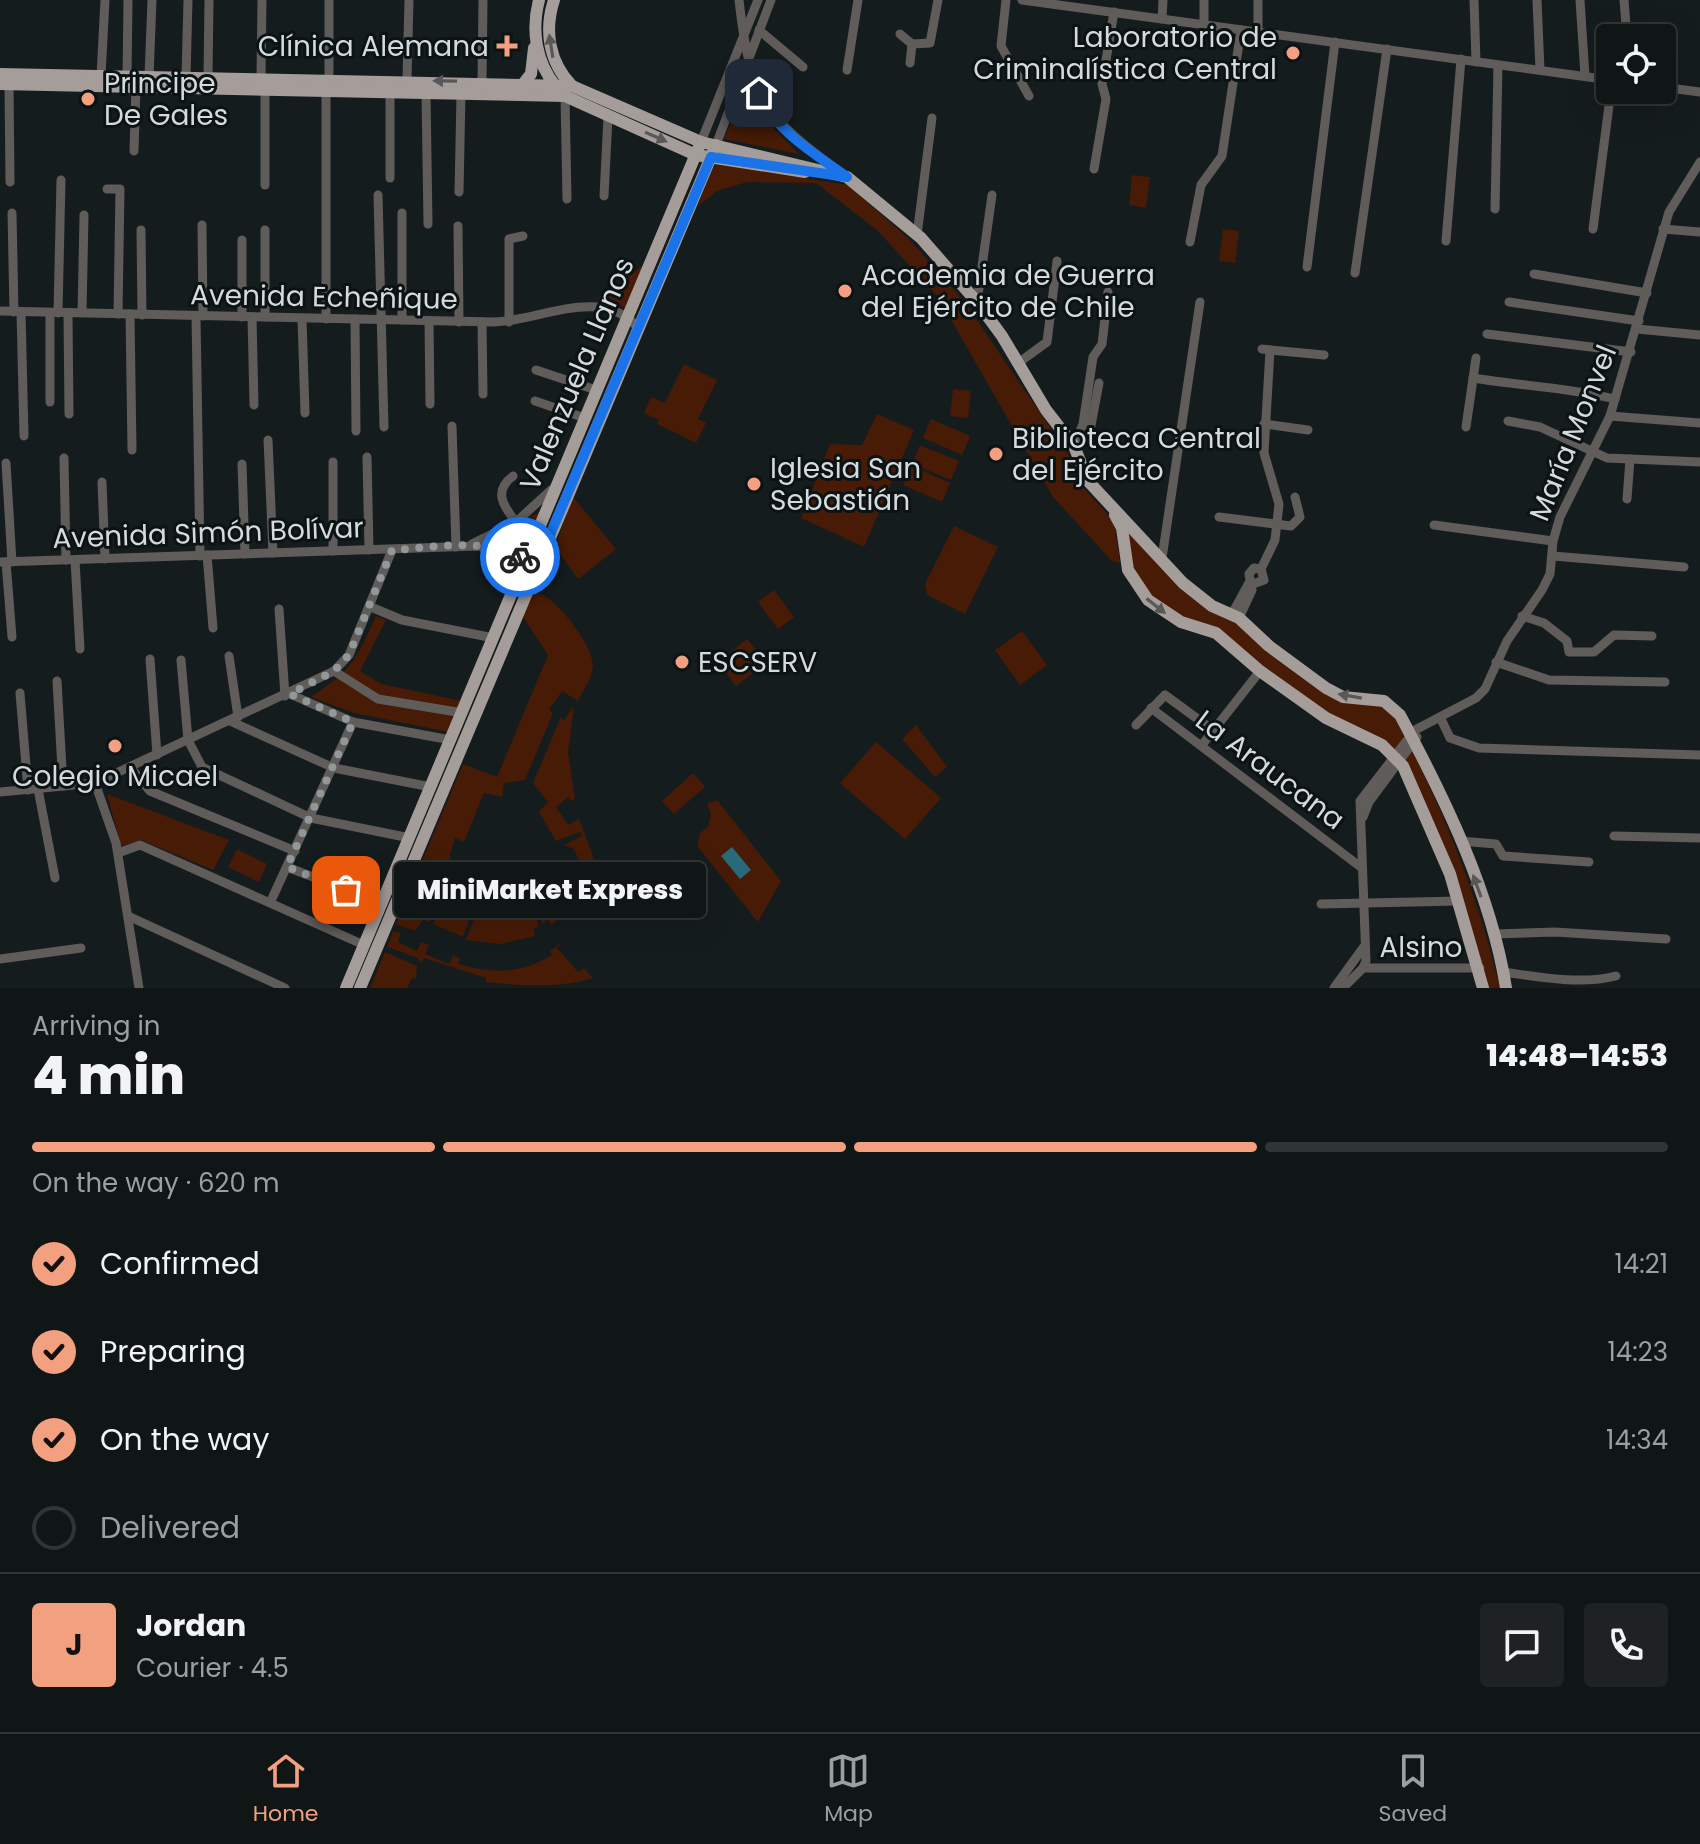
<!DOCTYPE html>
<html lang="en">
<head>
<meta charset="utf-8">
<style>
	:root { --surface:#101516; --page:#1e2223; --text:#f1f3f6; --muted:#9c9fa1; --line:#303435; --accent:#f2a07f }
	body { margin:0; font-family:Poppins,sans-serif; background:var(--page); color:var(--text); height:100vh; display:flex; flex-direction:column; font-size:30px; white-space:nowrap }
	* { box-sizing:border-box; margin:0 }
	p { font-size:26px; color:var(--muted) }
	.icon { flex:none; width:44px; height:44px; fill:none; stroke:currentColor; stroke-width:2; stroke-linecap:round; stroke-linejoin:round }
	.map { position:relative; height:988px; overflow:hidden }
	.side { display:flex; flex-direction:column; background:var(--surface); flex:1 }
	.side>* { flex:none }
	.tools { position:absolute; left:1596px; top:24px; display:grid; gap:16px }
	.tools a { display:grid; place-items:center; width:80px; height:80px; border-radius:8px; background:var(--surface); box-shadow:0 8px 32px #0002,0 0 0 2px var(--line); font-size:40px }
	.pin { position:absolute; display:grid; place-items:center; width:68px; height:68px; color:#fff; margin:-34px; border-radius:16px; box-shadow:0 4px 12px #0006 }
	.courier { position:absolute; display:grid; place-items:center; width:80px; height:80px; margin:-40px; border:6px solid #1a73e8; border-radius:50%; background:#fff; color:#222; box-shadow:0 2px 10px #0007 }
	.bubble { position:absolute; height:56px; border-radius:8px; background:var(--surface); box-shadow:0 8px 32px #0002,0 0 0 2px var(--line); font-size:26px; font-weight:800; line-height:56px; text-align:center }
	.overview em { font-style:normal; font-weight:800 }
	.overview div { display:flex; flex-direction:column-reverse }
	.overview { display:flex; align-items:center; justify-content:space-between; height:136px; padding:0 32px }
	h1 { font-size:52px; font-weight:800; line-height:60px }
	.bar { display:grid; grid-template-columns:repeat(4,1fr); gap:12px 8px; align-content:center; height:96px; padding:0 32px }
	.bar i { height:10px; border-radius:6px; background:var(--line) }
	.bar .active { background:var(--accent) }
	.bar p { grid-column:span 4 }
	.line { display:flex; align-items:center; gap:20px; padding:0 32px; border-top:2px solid var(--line) }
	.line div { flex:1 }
	.round { display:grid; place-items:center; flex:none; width:84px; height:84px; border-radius:8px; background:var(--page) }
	ol { padding:0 32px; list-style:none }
	li { display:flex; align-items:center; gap:24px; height:88px }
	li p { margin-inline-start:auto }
	li .icon { padding:8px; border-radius:50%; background:var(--accent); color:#111; stroke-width:4 }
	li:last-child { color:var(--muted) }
	li i { width:44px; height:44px; border:4px solid var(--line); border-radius:50% }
	.dock { display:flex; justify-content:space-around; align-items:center; height:112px; border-top:2px solid var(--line); background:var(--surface); font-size:22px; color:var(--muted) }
	.dock a { display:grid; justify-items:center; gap:4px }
	.dock .active { color:var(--accent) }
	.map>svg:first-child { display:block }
	.green { fill:#471b06 }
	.water { fill:#286a79 }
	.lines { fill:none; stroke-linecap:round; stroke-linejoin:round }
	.minor { stroke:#5f5c5a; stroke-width:9 }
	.major { stroke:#a59d9a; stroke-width:12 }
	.oneway { fill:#585858 }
	.done { stroke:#92989a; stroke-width:8; stroke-dasharray:0 14.4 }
	.route { stroke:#1a73e8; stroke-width:10 }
	.poi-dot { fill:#f2a07f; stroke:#0c1315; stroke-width:3 }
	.labels { text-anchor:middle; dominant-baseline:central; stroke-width:6; stroke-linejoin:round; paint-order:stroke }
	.poi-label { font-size:28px; fill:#d5dadc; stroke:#0c1315; text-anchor:start }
	.street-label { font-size:28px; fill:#d5dadc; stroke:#0c1315 }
</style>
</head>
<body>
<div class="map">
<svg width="1700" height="988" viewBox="0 0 1700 988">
	<rect width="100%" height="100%" fill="#151c1e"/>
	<g class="green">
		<path d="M747,87L768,123L799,154L724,139Z"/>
		<path d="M717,164L848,185L910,240L964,301L1068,454L1080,484L1114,521L1120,563L1112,561L1053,497L938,297L878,231L816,183L747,182L717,191L698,206L713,167Z"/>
		<path d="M1132,175L1150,177L1146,208L1129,205Z"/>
		<path d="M1223,229L1239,231L1235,263L1219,261Z"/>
		<path d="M649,261L631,309L596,300Z"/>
		<path d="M684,364L717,380L698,419L706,423L696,443L657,424L659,420L644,413L651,397L665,403Z"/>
		<path d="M953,389L971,391L968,418L950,416Z"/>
		<path d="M877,414L914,430L864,547L801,518L830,444L862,445Z"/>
		<path d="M931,419L970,436L962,455L923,438Z"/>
		<path d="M920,445L959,461L951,480L912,464Z"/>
		<path d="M912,466L950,483L942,502L903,485Z"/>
		<path d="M573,497L616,549L578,579L555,547Z"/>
		<path d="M543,510L524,552L486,540Z"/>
		<path d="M954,526L998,547L965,614L927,595L925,584Z"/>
		<path d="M1122,526L1184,592L1229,616L1326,693L1389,707C1436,792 1478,893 1500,988H1486L1405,765L1324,715L1227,638L1165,613L1135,581Z"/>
		<path d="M774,590L794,617L778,629L758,602Z"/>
		<path d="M536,593C553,593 593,645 593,665C593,676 583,691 578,701L562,691L549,710L553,713L525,780L504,783L502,797L484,793L464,842L455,838L450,855L451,869L429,922L423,920L415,931L396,924L463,764L497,777L548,655L523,617L531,596Z"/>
		<path d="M376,616L386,620L360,671L381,684L467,702L454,733L354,713L311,697C352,670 356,660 376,616Z"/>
		<path d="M1022,631L1047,665L1020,685L995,650Z"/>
		<path d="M747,639L766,663L736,686L718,662Z"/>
		<path d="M574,706L568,752L575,799L571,801L568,797L556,807L568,825L579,819L596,864L582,908L577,902C585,883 582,867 574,849L564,845L582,836L580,832L556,841L539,812L548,802L533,783L561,717L564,720Z"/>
		<path d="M916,725L947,767L935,777L902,739Z"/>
		<path d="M876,742L941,798L905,839L840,783Z"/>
		<path d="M693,773L705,787L674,814L662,801Z"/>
		<path d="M107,794L229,840L213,870L141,840L121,846Z"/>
		<path d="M717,800L781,881L758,922L697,846L700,833L708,827L711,814L707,804Z"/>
		<path d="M237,849L267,864L259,882L228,867Z"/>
		<path d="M574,860L579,877L575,898L548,887Z"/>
		<path d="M452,879L481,894L473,913L468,914L469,920L463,937L433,924Z"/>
		<path d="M546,888L568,902L569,907L552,925L548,920L542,924L532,895Z"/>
		<path d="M481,902L505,906V916L534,910L539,927L533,929L535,936L501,944L466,940Z"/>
		<path d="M393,931L401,933L398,942L417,951L421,942L429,945L425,954L449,964L453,956L460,958L458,964C492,974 522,974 552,955L550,951L562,942L557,948L578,972L584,968L593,978C564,988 519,986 486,982V978L424,958L421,963L418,958L387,947Z"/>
		<path d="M385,952L417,966L416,979L412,978L407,988H370Z"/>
	</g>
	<path class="water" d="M732,847L751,870L740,879L721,856Z"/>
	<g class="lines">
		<g class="minor">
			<path d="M329,0V78"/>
			<path d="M739,0C750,96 763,117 842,173"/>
			<path d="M1006,0L1001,46L1029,96"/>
			<path d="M1022,0L1610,80"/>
			<path d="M1204,0V25"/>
			<path d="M1258,0V32"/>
			<path d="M1474,0L1476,62"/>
			<path d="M1537,0L1540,70"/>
			<path d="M1580,0L1585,76"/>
			<path d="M1624,0L1627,38"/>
			<path d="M1162,19L1163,0"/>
			<path d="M759,30L803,67"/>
			<path d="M900,34L912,44L930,43L938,0"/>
			<path d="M910,63L912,44"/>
			<path d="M847,70L858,0"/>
			<path d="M101,76L105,0"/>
			<path d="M127,77L128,0"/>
			<path d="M149,77L152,0"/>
			<path d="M186,77L188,0"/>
			<path d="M208,77L209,0"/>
			<path d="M261,78L262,0"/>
			<path d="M407,80L409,0"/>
			<path d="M482,82L483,0"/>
			<path d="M9,84L10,182"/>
			<path d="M1662,87L1700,92"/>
			<path d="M426,93L428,224"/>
			<path d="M565,96L567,199"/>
			<path d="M701,142L758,0"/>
			<path d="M716,145L771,0"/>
			<path d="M134,151L136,87"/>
			<path d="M1094,169L1106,99L1102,84L1114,12"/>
			<path d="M390,178V93"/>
			<path d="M265,185V90"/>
			<path d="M107,189H120L118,314"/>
			<path d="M459,192L461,94"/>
			<path d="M378,195L384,427"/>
			<path d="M604,196L608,117"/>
			<path d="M1495,209L1498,65"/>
			<path d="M12,213L14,312"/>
			<path d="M402,213V320"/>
			<path d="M202,225L203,316"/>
			<path d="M458,226L459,322"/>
			<path d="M1593,229L1611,90"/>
			<path d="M1663,229L1700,232"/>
			<path d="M141,230L142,315"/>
			<path d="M917,235L932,118"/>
			<path d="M242,240V317"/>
			<path d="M1446,241L1461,59"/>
			<path d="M1190,242L1201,185L1222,156L1241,30"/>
			<path d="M1307,267L1335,42"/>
			<path d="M1355,273L1387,49"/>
			<path d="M1534,274L1647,293"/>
			<path d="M977,302L992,195"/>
			<path d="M1509,302L1639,321"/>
			<path d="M0,311L495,322C542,320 602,285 638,328"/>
			<path d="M21,312L24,436"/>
			<path d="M58,313L61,180"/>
			<path d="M68,313L69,414"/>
			<path d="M82,313L84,215"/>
			<path d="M130,314L132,450"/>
			<path d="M196,316L200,556"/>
			<path d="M252,317L254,405"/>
			<path d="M265,317V230"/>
			<path d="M302,318L305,413"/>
			<path d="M326,319V91"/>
			<path d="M355,319L356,431"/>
			<path d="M429,321L430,404"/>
			<path d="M482,322L483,394"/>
			<path d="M509,322V239L523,236"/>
			<path d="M1637,329L1700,335"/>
			<path d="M1487,334L1631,352"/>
			<path d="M1270,350L1324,355"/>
			<path d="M1018,363L1047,342L1057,261"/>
			<path d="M536,370L596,390"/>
			<path d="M1473,378C1522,386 1566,387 1615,399"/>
			<path d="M535,401L585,418"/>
			<path d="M50,402V313"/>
			<path d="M1610,416L1700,423"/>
			<path d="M1508,421L1540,427L1607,458L1700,462"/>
			<path d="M1264,424L1308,430"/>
			<path d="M452,426L456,547"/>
			<path d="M1466,427L1476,358"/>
			<path d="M268,440L273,553"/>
			<path d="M1074,446L1083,424L1093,357L1102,344L1108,292"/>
			<path d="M1078,447L1090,431L1099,383"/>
			<path d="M367,457L369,550"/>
			<path d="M64,458L66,560"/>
			<path d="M333,462V551"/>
			<path d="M6,463L12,562"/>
			<path d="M242,464L245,554"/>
			<path d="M513,476C493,491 503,506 516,522"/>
			<path d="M102,482L105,559"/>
			<path d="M1627,499L1630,459"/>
			<path d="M1219,517L1291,526L1300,517L1295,497"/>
			<path d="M1434,525L1553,541"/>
			<path d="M472,544L516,522L551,490"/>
			<path d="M207,555L213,628"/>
			<path d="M1553,556L1684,567"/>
			<path d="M1162,558L1200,302"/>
			<path d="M75,560L80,649"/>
			<path d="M0,562L477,546L503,550L530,565"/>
			<path d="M6,562L12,637"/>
			<path d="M1253,584L1264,580L1261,569L1275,540L1279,504L1264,453L1270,350L1262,349"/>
			<path d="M371,607L402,620L494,638"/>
			<path d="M279,609L285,696"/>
			<path d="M1232,614L1250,581"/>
			<path d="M1522,616L1544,623L1567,641L1569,652H1594L1614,635L1652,636"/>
			<path d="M1239,618L1252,590L1249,574L1254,568L1261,569"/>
			<path d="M229,656L238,717"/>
			<path d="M150,659L157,755"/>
			<path d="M181,660L188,740L202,767L311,818L410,838"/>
			<path d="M1496,662L1549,680L1665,682"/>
			<path d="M334,671L378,699L463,713"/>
			<path d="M57,681L63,786"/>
			<path d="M20,693L28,790"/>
			<path d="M290,694L353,722L451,740"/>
			<path d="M1151,708L1362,868"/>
			<path d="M1441,719L1450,738L1479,748L1700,755"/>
			<path d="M230,721L334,768L431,787"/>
			<path d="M1136,725L1165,695L1214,731"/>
			<path d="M1202,745L1260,671"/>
			<path d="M130,767L150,791L295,851"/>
			<path d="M95,783L116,843L139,988"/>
			<path d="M38,789L55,878"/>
			<path d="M0,792L95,783L334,671L349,655L392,550"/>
			<path d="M1363,817L1369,802L1417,737"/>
			<path d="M1614,836L1700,838"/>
			<path d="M1460,841L1496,844L1503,856L1589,862"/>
			<path d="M118,853L140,845L364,945"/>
			<path d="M287,867L383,904"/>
			<path d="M270,903L353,722"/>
			<path d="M1321,904L1459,901"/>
			<path d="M128,916L285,988"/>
			<path d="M1495,934L1555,932L1666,939"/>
			<path d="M0,959L81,948"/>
			<path d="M1363,968H1480"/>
			<path d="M1503,972C1539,977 1581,985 1616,976"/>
			<path d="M1334,988L1363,948"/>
			<path d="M1343,988L1363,968L1366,961L1360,801L1415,730L1476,698L1485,689L1507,641L1542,590L1550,574L1553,541L1560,517L1610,416L1669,212L1700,162"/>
		</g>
		<g class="major">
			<path d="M539,0C531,31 536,62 556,87"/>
			<path d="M554,0C544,31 549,62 572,86"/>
			<path d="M0,74L572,86L701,142L847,177L921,238L977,302L1002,336L1046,410L1074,446L1088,481L1183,583L1212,606L1239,618L1269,646L1326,688L1343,697L1384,701L1400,715C1445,799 1491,893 1506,988"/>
			<path d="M0,84L565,96L696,155L805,172"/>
			<path d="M523,84L531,74L534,48"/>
			<path d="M1115,515L1122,528L1128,570L1148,600L1181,622L1216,633L1260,671L1326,718L1382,745L1403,766L1450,874L1483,988"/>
			<path d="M346,988L701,142"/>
			<path d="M360,988L716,145"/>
		</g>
	</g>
	<defs><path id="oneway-solid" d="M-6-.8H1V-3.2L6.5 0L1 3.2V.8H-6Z" transform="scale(2)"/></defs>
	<g class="oneway">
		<use href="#oneway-solid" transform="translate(551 46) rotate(-99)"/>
		<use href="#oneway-solid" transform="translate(445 81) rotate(-179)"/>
		<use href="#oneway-solid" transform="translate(656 137) rotate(24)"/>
		<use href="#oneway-solid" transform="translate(1156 606) rotate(38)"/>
		<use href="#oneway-solid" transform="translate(1350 696) rotate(-170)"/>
		<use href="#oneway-solid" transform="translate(1477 886) rotate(-110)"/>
	</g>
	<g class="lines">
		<path class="done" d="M346,890L287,867L353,722L290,694L334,671L349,655L392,550C432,548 484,537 520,557"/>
		<path class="route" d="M520,557L535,570L711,157L847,177C814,153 777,133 759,93"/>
	</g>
	<g class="poi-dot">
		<path d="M503 34h8v8h8v8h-8v8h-8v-8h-8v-8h8z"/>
		<circle cx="1293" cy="53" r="8"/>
		<circle cx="88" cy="99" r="8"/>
		<circle cx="845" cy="291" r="8"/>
		<circle cx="996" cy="454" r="8"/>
		<circle cx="754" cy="484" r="8"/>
		<circle cx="682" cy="662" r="8"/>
		<circle cx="115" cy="746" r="8"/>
	</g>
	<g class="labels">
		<g class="poi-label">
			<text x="1277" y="37" text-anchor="end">Laboratorio de<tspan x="1277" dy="32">Criminalística Central</tspan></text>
			<text x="489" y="46" text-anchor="end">Clínica Alemana</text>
			<text x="104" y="83">Principe<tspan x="104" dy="32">De Gales</tspan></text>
			<text x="861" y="275">Academia de Guerra<tspan x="861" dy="32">del Ejército de Chile</tspan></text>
			<text x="1012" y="438">Biblioteca Central<tspan x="1012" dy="32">del Ejército</tspan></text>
			<text x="770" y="468">Iglesia San<tspan x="770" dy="32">Sebastián</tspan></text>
			<text x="698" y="662">ESCSERV</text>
			<text x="115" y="776" text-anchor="middle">Colegio Micael</text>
		</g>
		<g class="street-label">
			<text transform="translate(324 297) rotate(1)">Avenida Echeñique</text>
			<text transform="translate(577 374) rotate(-67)">Valenzuela Llanos</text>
			<text transform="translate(1573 433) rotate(-68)">María Monvel</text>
			<text transform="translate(208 533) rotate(-2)">Avenida Simón Bolívar</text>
			<text transform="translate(1270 770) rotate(37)">La Araucana</text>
			<text x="1421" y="947">Alsino</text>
		</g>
	</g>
</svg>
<div class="tools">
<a><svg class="icon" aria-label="locate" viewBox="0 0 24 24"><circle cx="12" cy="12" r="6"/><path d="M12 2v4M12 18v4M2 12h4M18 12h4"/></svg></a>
</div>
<div class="pin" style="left:346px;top:890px;background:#ea580c"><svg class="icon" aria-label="bag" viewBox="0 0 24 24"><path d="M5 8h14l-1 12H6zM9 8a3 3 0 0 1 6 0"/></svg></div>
<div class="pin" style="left:759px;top:93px;background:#1f2937"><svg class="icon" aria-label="home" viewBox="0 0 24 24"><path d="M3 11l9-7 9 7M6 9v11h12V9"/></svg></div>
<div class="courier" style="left:520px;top:557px"><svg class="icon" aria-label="bike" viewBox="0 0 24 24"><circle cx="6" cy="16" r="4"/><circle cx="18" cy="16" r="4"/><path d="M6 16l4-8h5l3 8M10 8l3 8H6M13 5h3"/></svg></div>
<div class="bubble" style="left:394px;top:862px;width:312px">MiniMarket Express</div>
</div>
<section class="side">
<div class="overview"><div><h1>4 min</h1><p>Arriving in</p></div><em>14:48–14:53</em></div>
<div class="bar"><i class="active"></i><i class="active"></i><i class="active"></i><i></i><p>On the way · 620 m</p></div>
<ol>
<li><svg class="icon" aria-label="check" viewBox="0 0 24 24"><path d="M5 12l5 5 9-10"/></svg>Confirmed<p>14:21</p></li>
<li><svg class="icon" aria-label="check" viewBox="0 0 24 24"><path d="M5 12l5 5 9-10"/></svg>Preparing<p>14:23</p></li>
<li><svg class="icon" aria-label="check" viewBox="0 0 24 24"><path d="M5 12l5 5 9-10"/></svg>On the way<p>14:34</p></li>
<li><i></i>Delivered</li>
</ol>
<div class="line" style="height:144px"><b class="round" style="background:var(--accent);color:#111">J</b><div><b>Jordan</b><p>Courier · 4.5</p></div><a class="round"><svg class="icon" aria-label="chat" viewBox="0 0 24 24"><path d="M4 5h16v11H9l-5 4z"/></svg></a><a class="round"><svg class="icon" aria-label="phone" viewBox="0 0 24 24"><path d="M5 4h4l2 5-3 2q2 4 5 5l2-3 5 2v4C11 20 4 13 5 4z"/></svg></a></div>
</section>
<nav class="dock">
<a class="active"><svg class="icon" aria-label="home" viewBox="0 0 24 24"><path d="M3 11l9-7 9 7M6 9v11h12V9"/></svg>Home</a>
<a><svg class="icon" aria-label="map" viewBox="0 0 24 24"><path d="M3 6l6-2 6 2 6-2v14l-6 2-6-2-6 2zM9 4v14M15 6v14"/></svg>Map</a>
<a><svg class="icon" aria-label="saved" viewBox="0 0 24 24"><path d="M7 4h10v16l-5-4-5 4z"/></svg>Saved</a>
</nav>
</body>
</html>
